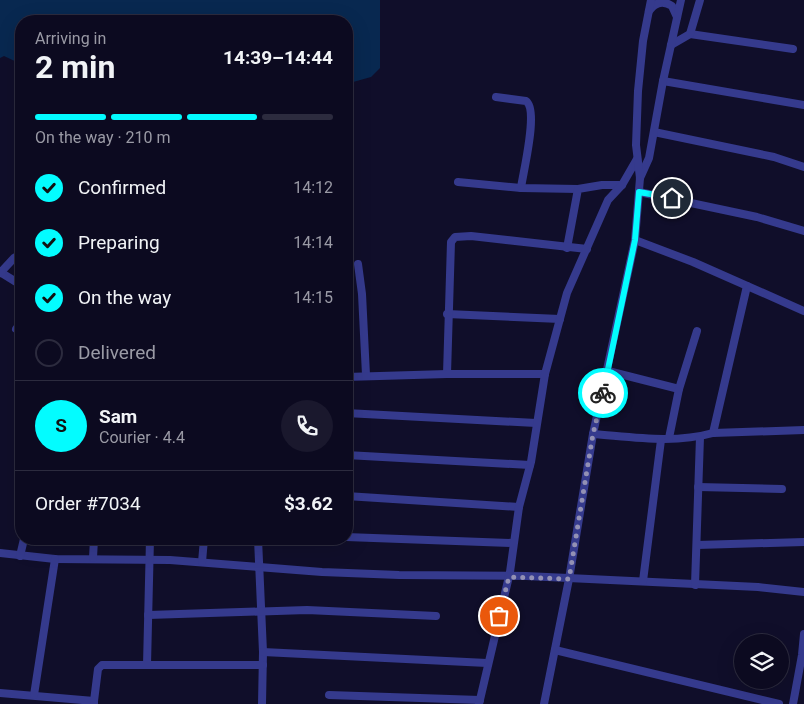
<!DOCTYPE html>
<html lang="en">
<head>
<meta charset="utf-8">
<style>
	:root { --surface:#0c0a20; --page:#1a182d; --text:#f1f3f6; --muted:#9a9aa5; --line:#2c2b3e; --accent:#03fcff }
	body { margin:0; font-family:Roboto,sans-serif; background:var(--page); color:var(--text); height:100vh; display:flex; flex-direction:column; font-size:19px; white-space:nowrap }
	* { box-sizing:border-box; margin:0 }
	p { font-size:16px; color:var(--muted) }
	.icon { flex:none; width:28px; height:28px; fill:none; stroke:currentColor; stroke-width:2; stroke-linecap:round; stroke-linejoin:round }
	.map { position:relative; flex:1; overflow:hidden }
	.drawer { position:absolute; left:15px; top:15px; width:338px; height:530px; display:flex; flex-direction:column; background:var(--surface); border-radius:20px; box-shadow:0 5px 20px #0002,0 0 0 1px var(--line) }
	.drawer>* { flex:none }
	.buttons { position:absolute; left:734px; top:634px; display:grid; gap:10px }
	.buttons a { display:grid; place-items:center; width:55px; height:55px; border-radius:50%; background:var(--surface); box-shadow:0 5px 20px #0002,0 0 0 1px var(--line); font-size:25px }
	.pin { position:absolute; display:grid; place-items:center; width:42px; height:42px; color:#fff; margin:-21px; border:2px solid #fff; border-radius:50%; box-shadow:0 1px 5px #0007 }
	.courier { position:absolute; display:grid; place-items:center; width:50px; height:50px; margin:-25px; border:4px solid #03fcff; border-radius:50%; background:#fff; color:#222; box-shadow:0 1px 6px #0007 }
	.summary em { font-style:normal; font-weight:700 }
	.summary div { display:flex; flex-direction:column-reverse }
	.summary { display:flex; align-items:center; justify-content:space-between; height:85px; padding:0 20px }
	h1 { font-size:32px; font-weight:700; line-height:38px }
	.bar { display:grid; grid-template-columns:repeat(4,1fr); gap:8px 5px; align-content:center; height:60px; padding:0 20px }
	.bar i { height:6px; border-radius:4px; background:var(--line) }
	.bar .active { background:var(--accent) }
	.bar p { grid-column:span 4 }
	.line { display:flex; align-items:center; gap:12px; padding:0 20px; border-top:1px solid var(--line) }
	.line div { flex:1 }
	.round { display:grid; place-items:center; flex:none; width:52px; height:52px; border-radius:26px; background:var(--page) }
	ol { padding:0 20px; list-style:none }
	li { display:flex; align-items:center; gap:15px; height:55px }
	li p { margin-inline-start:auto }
	li .icon { padding:5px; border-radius:50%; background:var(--accent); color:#111; stroke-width:4 }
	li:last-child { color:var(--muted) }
	li i { width:28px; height:28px; border:2px solid var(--line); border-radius:50% }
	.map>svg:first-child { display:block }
	.water { fill:#082850 }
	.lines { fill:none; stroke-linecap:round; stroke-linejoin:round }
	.minor { stroke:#353a8d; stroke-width:8 }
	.done { stroke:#9391b4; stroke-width:5; stroke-dasharray:0 9 }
	.route { stroke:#03fcff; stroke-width:6 }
</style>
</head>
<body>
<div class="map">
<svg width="804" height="704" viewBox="0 0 804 704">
	<rect width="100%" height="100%" fill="#100e2a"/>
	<path class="water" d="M0,0H380V68L371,77L346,84V21H21V64L4,56L0,58Z"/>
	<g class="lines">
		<g class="minor">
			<path d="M649,11C655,2 663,0 672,6L677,17"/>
			<path d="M690,34L793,49"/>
			<path d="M671,45L690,34L700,0"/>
			<path d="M663,81L804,105"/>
			<path d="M496,97L526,101C539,110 523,172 521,188"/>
			<path d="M654,132L774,157L804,167"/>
			<path d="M640,178L649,158L663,81L681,0"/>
			<path d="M458,182L521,188L578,189"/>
			<path d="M639,192L757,217L804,231"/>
			<path d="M635,240L693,262L804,311"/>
			<path d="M567,248L578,189L602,185H622"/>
			<path d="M358,264L362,294L366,375"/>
			<path d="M0,272L21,285"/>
			<path d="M0,273L14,258L21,254"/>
			<path d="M447,314L560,319"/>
			<path d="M16,329L21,331"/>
			<path d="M608,371L679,389"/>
			<path d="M447,374L451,242L455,237L471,236L587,249"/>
			<path d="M346,377L447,374H545"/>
			<path d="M346,413L536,423"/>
			<path d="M713,433L747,286"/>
			<path d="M593,434C632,437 674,444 713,433L804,430"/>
			<path d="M669,438L679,389L697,331"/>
			<path d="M346,455L530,465"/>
			<path d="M698,487L782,489"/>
			<path d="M346,496L519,507"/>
			<path d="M346,537L513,543"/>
			<path d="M258,539L263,652L262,704"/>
			<path d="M697,545L804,542"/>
			<path d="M0,553L55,559L170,560L322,572L399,575L526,576L758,587L804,592"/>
			<path d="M20,556L24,539"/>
			<path d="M93,558L94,539"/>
			<path d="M202,562L204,539"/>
			<path d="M643,581L661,440"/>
			<path d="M695,585L700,437"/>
			<path d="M148,615L307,610L436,616"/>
			<path d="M555,650L779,704"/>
			<path d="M263,652L487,663"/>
			<path d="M147,665L150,539"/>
			<path d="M0,693L94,701V704"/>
			<path d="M34,695L55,559"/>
			<path d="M329,695L480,700"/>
			<path d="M94,701L98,669L102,665H263"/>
			<path d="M479,704L510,572L519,507L531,462L545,374L567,293L608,200L622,185L637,159"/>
			<path d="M544,704L569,579L593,434L635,240L640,178L636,145L638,91L643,41L651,0"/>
			<path d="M793,704L802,655L804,634"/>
		</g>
	</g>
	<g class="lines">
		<path class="done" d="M499,616L509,577L569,579L593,434L603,393"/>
		<path class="route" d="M603,393L635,240L639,192L672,198"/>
	</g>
</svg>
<div class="buttons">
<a><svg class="icon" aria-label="layers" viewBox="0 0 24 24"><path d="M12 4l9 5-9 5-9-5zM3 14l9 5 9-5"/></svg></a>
</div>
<div class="pin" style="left:499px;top:616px;background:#ea580c"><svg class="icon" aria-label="bag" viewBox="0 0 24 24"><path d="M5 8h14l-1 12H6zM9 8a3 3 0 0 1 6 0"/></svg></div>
<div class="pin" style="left:672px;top:198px;background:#1f2937"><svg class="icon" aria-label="home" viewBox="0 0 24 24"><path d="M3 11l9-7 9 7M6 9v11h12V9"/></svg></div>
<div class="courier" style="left:603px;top:393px"><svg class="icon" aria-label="bike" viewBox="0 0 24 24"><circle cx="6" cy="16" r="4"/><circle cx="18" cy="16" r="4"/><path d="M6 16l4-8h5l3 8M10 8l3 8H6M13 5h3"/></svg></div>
<section class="drawer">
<div class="summary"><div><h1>2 min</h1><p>Arriving in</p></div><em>14:39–14:44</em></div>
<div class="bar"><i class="active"></i><i class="active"></i><i class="active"></i><i></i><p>On the way · 210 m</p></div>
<ol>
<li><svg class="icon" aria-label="check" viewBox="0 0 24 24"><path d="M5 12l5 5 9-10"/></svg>Confirmed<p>14:12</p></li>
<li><svg class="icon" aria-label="check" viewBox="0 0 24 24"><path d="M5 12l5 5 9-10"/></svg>Preparing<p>14:14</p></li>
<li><svg class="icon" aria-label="check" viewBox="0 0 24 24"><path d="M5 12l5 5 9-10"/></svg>On the way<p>14:15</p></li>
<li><i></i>Delivered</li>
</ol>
<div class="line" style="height:90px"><b class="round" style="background:var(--accent);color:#111">S</b><div><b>Sam</b><p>Courier · 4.4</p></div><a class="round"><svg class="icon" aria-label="phone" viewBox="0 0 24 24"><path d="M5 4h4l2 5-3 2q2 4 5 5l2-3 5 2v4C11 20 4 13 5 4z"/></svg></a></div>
<div class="line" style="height:65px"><div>Order #7034</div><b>$3.62</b></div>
</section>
</div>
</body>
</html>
